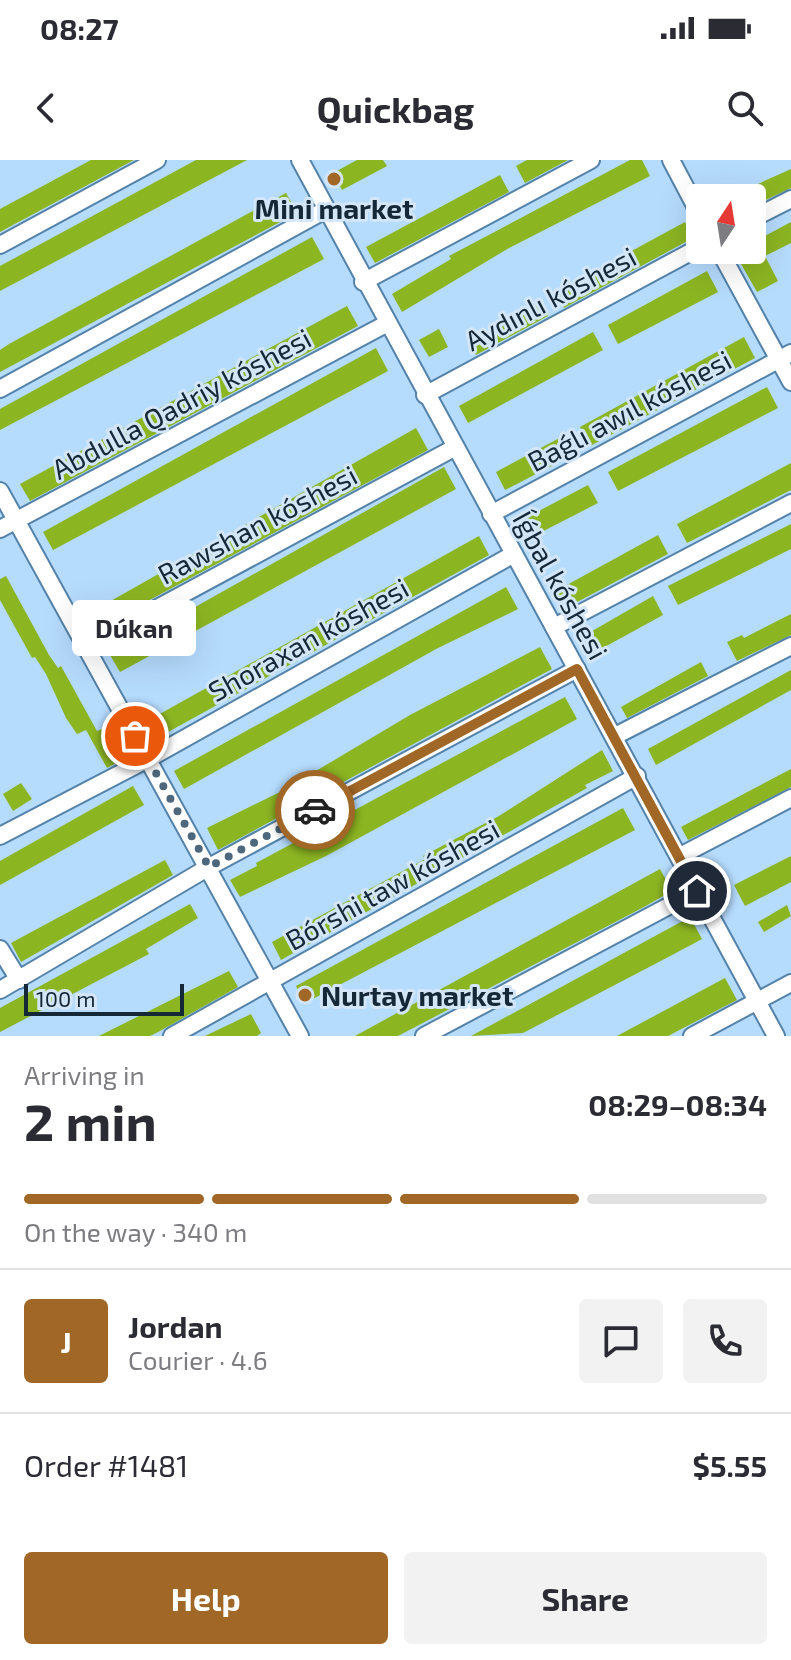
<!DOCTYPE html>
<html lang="en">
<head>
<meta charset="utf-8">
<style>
	:root { --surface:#fff; --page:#f2f2f3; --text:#2b2b33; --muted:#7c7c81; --line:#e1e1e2; --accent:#a16726 }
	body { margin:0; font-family:"Exo 2",sans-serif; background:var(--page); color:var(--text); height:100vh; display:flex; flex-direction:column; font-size:30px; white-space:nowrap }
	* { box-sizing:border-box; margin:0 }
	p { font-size:26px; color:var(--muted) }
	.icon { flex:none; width:44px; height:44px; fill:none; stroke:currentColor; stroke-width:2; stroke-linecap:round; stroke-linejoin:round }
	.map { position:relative; height:876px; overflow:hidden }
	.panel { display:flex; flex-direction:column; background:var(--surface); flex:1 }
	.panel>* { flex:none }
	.needle { width:52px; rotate:12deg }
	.tools { position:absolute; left:686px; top:24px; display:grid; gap:16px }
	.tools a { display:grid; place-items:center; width:80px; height:80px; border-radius:8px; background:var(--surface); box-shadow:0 8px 32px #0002; font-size:40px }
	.scale { position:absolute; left:24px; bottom:20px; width:160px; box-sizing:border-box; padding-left:8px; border:4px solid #152837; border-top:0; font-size:22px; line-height:28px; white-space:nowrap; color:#152837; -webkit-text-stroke:6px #d3e6f7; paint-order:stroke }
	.pin { position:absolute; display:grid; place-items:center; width:68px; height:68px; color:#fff; margin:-34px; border:4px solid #fff; border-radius:50%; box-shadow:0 2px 8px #0007 }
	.courier { position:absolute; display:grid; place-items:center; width:80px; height:80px; margin:-40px; border:6px solid #a16726; border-radius:50%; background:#fff; color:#222; box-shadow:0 2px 10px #0007 }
	.bubble { position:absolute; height:56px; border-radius:8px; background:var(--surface); box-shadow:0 8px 32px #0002; font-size:26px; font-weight:700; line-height:56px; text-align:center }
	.overview em { font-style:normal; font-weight:700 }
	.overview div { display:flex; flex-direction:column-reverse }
	.overview { display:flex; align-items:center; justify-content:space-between; height:136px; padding:0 24px }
	h1 { font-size:52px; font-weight:700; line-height:60px }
	.bar { display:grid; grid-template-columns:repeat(4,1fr); gap:12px 8px; align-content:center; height:96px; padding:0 24px }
	.bar i { height:10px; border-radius:6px; background:var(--line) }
	.bar .selected { background:var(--accent) }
	.bar p { grid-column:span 4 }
	.line { display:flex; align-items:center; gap:20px; padding:0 24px; border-top:2px solid var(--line) }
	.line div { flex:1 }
	.round { display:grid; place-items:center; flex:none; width:84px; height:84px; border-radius:8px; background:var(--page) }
	.action { display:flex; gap:16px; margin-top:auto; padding:16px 24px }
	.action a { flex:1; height:92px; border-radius:8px; background:var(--accent); color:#fff; font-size:32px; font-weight:700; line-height:92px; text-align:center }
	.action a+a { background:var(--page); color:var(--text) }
	.status { display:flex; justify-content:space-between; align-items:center; height:56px; padding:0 40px; background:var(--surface); direction:ltr }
	.status svg { height:22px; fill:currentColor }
	header { display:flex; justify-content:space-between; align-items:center; height:104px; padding:0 24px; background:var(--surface); font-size:36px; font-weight:700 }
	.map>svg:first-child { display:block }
	.building { fill:#8cb522 }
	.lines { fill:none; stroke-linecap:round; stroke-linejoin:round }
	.minor-casing { stroke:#5482a8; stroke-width:20 }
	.minor { stroke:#fff; stroke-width:16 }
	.done { stroke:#4d677c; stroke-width:8; stroke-dasharray:0 14.4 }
	.route { stroke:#a16726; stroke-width:10 }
	.poi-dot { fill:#a16726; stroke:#d3e6f7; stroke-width:3 }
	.labels { text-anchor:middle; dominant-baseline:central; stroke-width:6; stroke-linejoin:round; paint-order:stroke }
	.poi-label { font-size:28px; font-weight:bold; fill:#152837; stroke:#d3e6f7 }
	.street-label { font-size:28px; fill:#152837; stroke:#d3e6f7 }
</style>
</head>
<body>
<div class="status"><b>08:27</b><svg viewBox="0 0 49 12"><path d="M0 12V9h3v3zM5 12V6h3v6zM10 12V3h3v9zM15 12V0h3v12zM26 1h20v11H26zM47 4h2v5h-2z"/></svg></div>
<header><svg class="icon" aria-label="back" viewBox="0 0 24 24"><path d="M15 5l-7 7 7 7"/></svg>Quickbag<svg class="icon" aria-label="search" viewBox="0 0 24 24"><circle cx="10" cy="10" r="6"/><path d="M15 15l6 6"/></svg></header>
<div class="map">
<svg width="791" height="876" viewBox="0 0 791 876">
	<rect width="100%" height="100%" fill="#b5dbfd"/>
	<g class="building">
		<path d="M91,0H134L0,72V49Z"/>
		<path d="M196,0H247L0,131V106Z"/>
		<path d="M357,0H383L387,6L342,30L333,13Z"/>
		<path d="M527,0H568L525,23L516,6Z"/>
		<path d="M630,0H642L650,16L509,88L402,152L392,134L451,99L449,96Z"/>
		<path d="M791,9V28L757,44L749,28Z"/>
		<path d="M500,15L509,32L375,103L366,87Z"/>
		<path d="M286,33L297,53L0,212V190L9,184Z"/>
		<path d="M685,62L693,78L564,148L556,132Z"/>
		<path d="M791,62V83L765,96L778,121L757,132L733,90H752V83Z"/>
		<path d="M312,77L324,99L0,270V249Z"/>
		<path d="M707,111L718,132L618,184L608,165Z"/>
		<path d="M541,143L548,156L476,195L469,183Z"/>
		<path d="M347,146L358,166L30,341L20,324Z"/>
		<path d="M439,169L448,187L429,197L419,180Z"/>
		<path d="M593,172L603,190L468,263L459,246Z"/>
		<path d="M744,177L755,198L590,286L580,267Z"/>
		<path d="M376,188L388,211L53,390L43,372Z"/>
		<path d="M767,227L778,248L618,331L608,312Z"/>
		<path d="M416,268L428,290L94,470L86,455Z"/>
		<path d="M565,275L575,294L505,330L496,312Z"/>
		<path d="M791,303V330L687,383L677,364Z"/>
		<path d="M444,307L456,329L120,512L110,495Z"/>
		<path d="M588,325L598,343L528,379L518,362Z"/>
		<path d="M791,364V389L678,445L668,426Z"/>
		<path d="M658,375L668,394L564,449L554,432Z"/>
		<path d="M479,376L489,395L159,577L149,560Z"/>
		<path d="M6,416L49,495L58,508L61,506L97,571L102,569L120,601L107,608L86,570L77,574L66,558L46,514L35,497L32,498L0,440V419Z"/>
		<path d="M506,427L518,449L438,488L184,629L174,611Z"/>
		<path d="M653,436L663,455L590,495L580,478Z"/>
		<path d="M791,454V475L737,501L727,482L742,475L744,478Z"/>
		<path d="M540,487L552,509L218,690L207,668L284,630L410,555Z"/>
		<path d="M701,502L708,516L627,558L621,547Z"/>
		<path d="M791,510V530L656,605L648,589Z"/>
		<path d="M565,537L577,559L326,696L240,737L230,720L257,706L256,703Z"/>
		<path d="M602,590L613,611L585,625L587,628L281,800L272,782L425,699L423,696L499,656Z"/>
		<path d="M791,609V627L688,680L681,667Z"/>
		<path d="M21,623L32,639L13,651L3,634Z"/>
		<path d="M133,626L144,645L0,725V701Z"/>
		<path d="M623,648L635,670L305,843L296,826Z"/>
		<path d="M791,696V722L745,746L734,725Z"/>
		<path d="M165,700L173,715L21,802L11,783Z"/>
		<path d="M660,709L672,731L644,747L398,876H355Z"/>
		<path d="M190,744L198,758L146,789L149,794L0,872V848Z"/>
		<path d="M787,745L791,756L764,772L758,762Z"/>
		<path d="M690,757L702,779L674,794L523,873L471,876Z"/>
		<path d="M229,811L238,827L160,871L150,876H99Z"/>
		<path d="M725,818L737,840L668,876H617Z"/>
		<path d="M251,854L261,873L257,876H205Z"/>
	</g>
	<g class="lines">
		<g class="minor-casing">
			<g id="minor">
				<path d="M300,0L776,876"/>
				<path d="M671,0L700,55"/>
				<path d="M752,59L791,39"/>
				<path d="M0,85L157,0"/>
				<path d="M719,90L791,222"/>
				<path d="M363,122L591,0"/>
				<path d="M0,229L327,49"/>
				<path d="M425,235L700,87"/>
				<path d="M0,331L300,876"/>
				<path d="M491,354L791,193"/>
				<path d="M0,369L386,164"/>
				<path d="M554,467L791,343"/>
				<path d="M85,487L454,288"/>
				<path d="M615,576L791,486"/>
				<path d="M0,676L148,599L514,394"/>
				<path d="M680,696L791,638"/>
				<path d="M0,789L19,820"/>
				<path d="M0,830L209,707L577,509"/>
				<path d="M172,876L637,616"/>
				<path d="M424,876L697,731"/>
				<path d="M692,876L791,823"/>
			</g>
		</g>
		<use href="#minor" class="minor"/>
	</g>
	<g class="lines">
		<path class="done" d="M135,576L209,707L315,650"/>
		<path class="route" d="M315,650L577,509L697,731"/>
	</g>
	<g class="poi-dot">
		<circle cx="334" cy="19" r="8"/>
		<circle cx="305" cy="835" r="8"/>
	</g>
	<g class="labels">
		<g class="poi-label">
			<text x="334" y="48">Mini market</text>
			<text x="321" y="835" text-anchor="start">Nurtay market</text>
		</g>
		<g class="street-label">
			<text transform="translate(550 138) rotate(-28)">Aydınlı kóshesi</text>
			<text transform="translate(181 243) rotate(-28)">Abdulla Qadriy kóshesi</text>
			<text transform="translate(629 250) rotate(-28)">Baǵlı awıl kóshesi</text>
			<text transform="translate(257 364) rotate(-28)">Rawshan kóshesi</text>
			<text transform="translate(561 425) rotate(61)">Íǵbal kóshesi</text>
			<text transform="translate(308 479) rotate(-29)">Shoraxan kóshesi</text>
			<text transform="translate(392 724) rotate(-29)">Bórshi taw kóshesi</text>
		</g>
	</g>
</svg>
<div class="tools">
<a><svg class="needle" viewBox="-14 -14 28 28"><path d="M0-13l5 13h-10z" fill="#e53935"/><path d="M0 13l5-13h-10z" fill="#7c7c81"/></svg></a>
</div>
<div class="scale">100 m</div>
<div class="pin" style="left:135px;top:576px;background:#ea580c"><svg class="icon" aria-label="bag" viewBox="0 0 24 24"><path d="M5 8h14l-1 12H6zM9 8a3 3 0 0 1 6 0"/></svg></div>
<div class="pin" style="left:697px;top:731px;background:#1f2937"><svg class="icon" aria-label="home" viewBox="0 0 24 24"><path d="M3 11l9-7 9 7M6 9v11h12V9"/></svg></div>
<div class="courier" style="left:315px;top:650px"><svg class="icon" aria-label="car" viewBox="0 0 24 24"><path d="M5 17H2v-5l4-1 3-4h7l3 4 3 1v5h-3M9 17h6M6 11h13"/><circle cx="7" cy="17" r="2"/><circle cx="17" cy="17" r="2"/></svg></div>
<div class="bubble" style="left:72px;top:440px;width:124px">Dúkan</div>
</div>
<section class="panel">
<div class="overview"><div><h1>2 min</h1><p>Arriving in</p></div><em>08:29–08:34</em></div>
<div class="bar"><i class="selected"></i><i class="selected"></i><i class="selected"></i><i></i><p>On the way · 340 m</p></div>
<div class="line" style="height:144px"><b class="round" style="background:var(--accent);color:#fff">J</b><div><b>Jordan</b><p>Courier · 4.6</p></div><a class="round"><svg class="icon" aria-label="chat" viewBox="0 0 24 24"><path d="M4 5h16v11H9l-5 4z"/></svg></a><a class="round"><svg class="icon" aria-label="phone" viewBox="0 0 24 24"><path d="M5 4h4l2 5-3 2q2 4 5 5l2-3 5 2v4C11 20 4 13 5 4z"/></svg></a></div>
<div class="line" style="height:104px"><div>Order #1481</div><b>$5.55</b></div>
<div class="action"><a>Help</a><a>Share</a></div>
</section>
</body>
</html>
